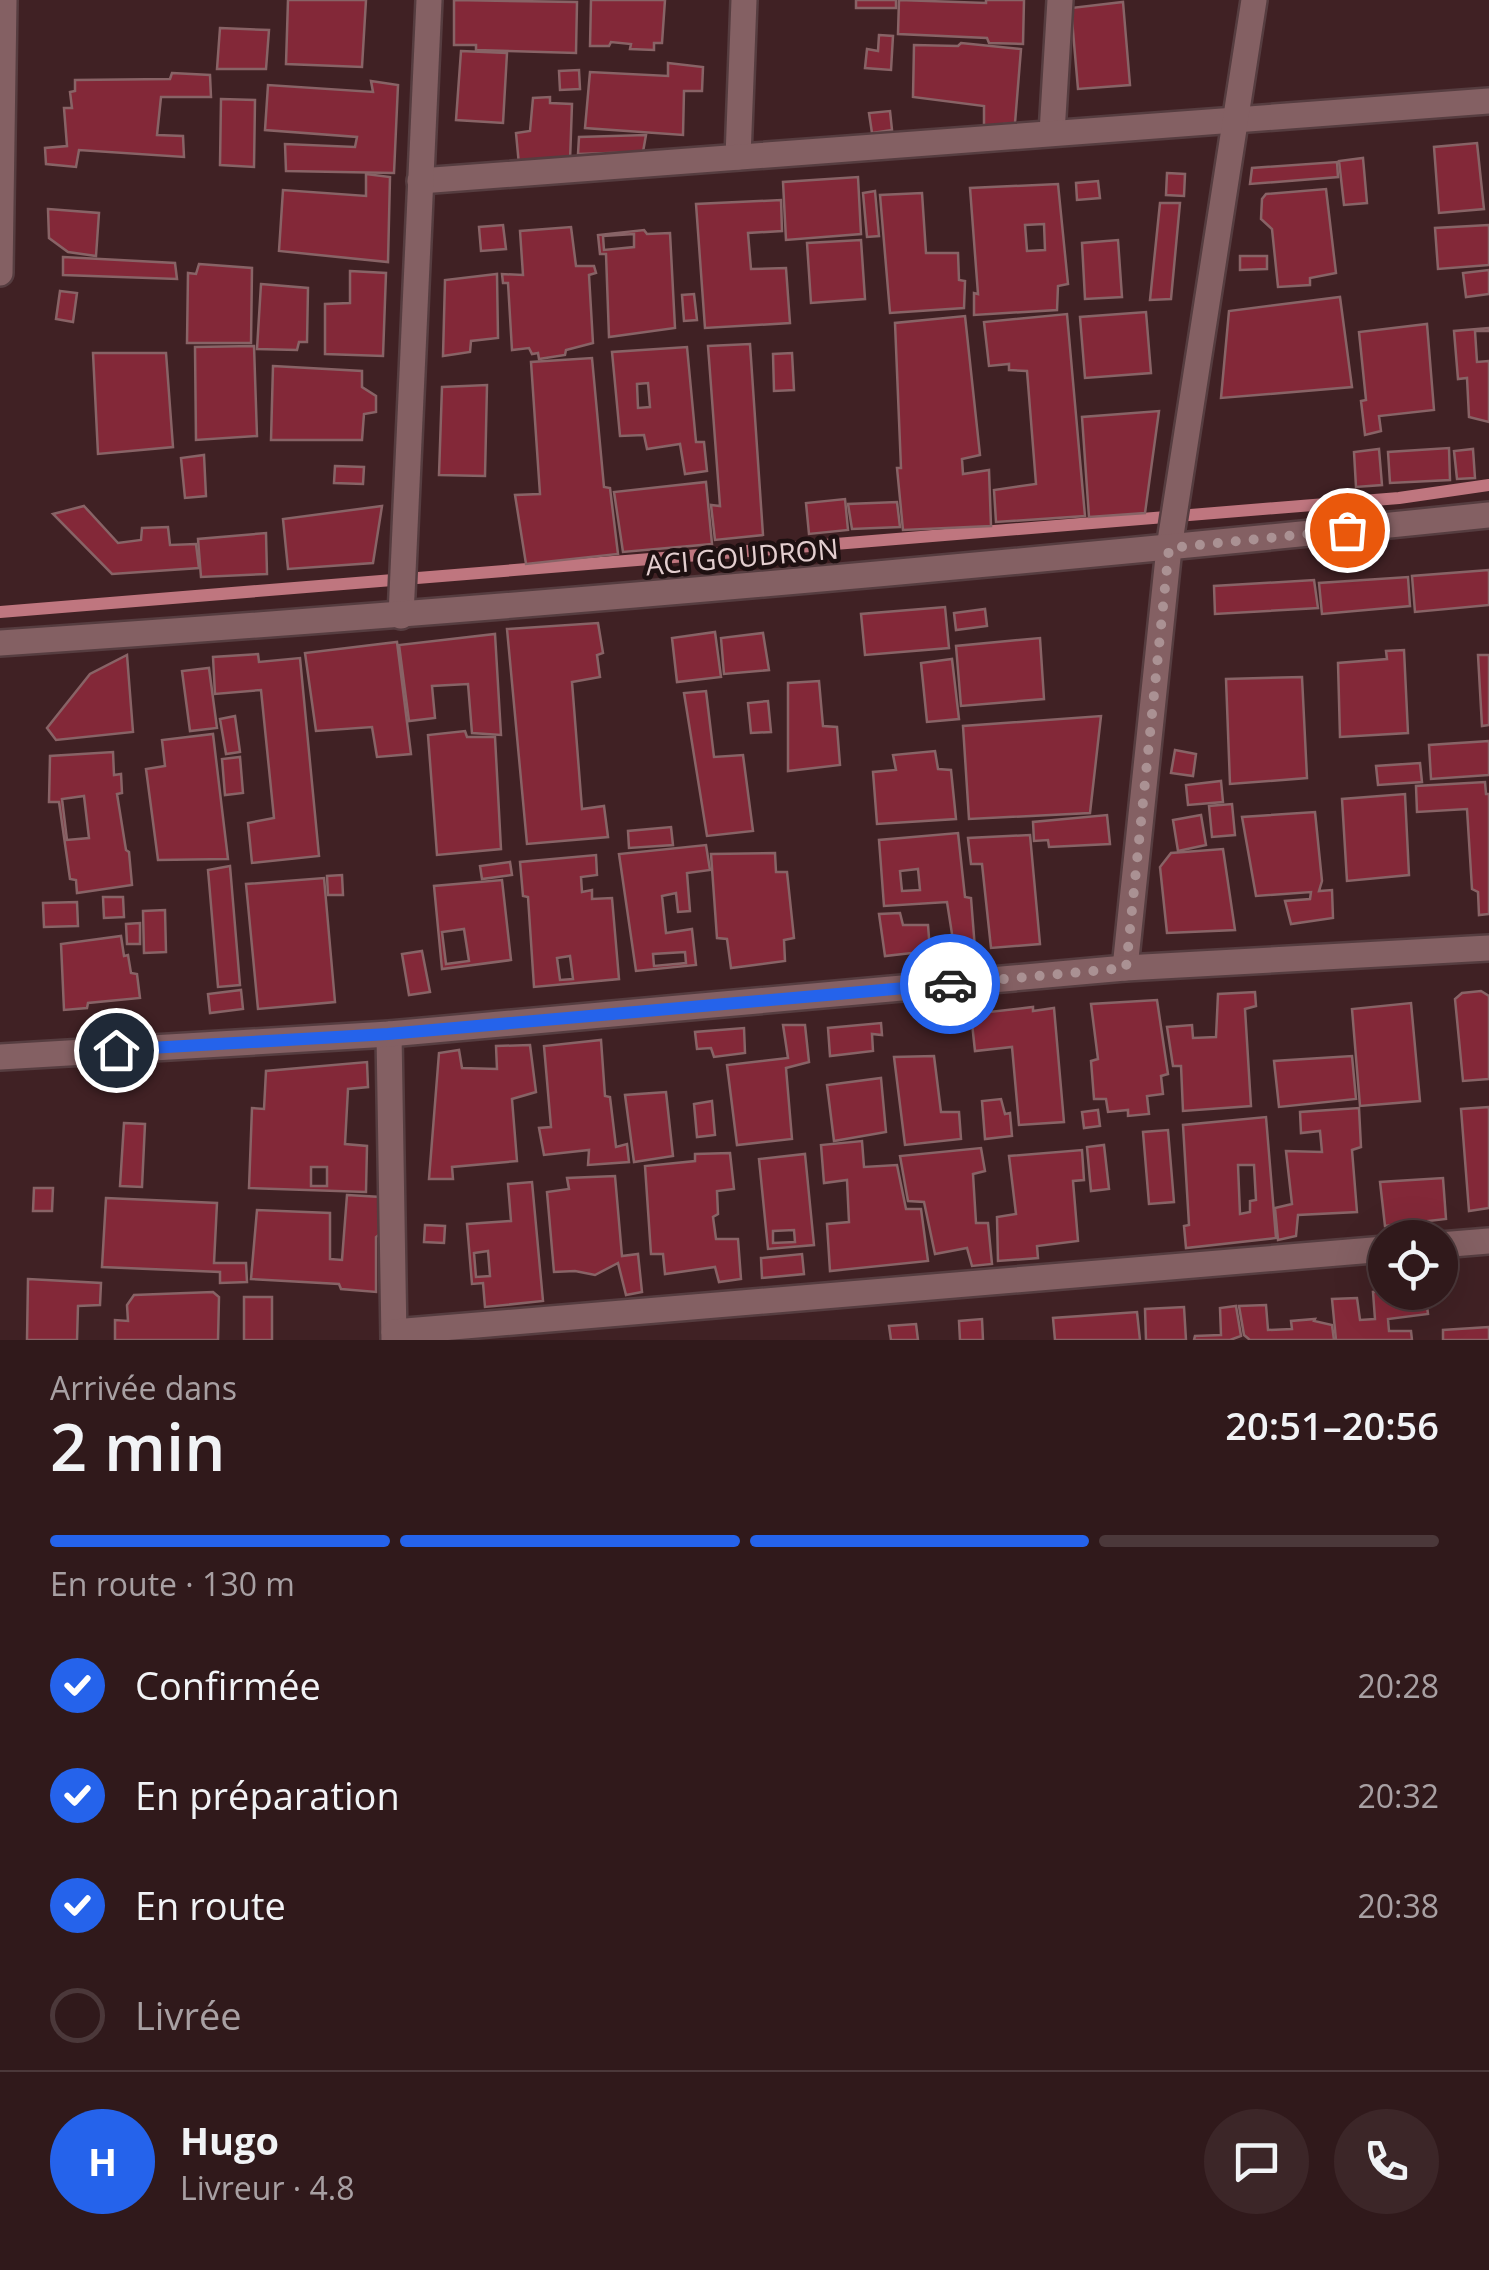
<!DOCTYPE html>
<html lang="fr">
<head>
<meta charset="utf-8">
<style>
	:root { --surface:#30191b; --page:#3c2628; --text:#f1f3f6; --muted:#a8a0a3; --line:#4b383a; --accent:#2563eb }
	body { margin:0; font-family:"Open Sans",sans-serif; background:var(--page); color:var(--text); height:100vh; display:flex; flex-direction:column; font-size:38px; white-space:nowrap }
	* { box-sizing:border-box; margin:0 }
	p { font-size:32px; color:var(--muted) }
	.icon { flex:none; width:55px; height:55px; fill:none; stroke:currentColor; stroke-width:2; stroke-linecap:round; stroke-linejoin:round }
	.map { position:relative; height:1340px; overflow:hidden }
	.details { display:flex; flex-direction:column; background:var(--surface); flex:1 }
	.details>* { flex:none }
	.tools { position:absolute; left:1368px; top:1220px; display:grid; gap:20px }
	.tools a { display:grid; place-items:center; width:90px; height:90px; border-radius:50%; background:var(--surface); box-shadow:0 10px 40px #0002,0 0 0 2px var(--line); font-size:50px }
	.pin { position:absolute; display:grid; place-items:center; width:85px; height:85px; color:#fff; margin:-42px; border:5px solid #fff; border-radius:50%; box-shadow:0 2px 10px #0007 }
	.courier { position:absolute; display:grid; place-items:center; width:100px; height:100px; margin:-50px; border:8px solid #2563eb; border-radius:50%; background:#fff; color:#222; box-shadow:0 2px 12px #0007 }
	.overview em { font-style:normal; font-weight:600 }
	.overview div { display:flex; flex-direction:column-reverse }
	.overview { display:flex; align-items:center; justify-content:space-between; height:170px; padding:0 50px }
	h1 { font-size:65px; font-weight:600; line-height:75px }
	.bar { display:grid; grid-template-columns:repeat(4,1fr); gap:15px 10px; align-content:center; height:120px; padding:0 50px }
	.bar i { height:12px; border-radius:8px; background:var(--line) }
	.bar .selected { background:var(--accent) }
	.bar p { grid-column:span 4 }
	.line { display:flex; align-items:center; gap:25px; padding:0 50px; border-top:2px solid var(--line) }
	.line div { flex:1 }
	.round { display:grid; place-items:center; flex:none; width:105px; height:105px; border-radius:52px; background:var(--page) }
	ol { padding:0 50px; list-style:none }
	li { display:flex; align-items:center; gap:30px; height:110px }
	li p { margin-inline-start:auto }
	li .icon { padding:10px; border-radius:50%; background:var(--accent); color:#fff; stroke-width:4 }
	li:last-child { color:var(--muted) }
	li i { width:55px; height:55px; border:5px solid var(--line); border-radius:50% }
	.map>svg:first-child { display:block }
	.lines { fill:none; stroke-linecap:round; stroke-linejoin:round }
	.stream { stroke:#bf767f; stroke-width:12 }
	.building { fill:#832838; stroke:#886366; stroke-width:2.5; fill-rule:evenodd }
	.minor-casing { stroke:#563d40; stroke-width:30 }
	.tertiary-casing { stroke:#563d40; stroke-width:30 }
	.minor { stroke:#846063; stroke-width:25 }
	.tertiary { stroke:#846063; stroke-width:25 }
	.done { stroke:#aa9193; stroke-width:10; stroke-dasharray:0 18 }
	.route { stroke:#2563eb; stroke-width:12 }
	.labels { text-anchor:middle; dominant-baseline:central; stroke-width:9; stroke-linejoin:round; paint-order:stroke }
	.street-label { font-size:28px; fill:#e3cecf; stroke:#1e1011 }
</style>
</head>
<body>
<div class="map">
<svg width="1489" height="1340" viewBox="0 0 1489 1340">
	<rect width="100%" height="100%" fill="#402124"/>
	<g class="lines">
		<path class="stream" d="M0,612L1399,498L1489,485"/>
	</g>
	<g class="building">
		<path d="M288,0H366L362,67L286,64Z"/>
		<path d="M454,0L577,2L576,53L476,50V45H454Z"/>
		<path d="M591,0H665L662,43H654V50L630,49L631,44L611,42L609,46H590Z"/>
		<rect x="856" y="0" width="40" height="8"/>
		<path d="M899,0L986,3V0H1024L1023,44L989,43L987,38L898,34Z"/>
		<path d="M1123,2L1130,85L1078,89L1071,8Z"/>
		<path d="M220,28L269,30L266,69H217Z"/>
		<path d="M879,35L893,36L891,70L865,68L867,49L878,51Z"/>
		<path d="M961,43L1021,49L1015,123L984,126V106L913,97L914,45L958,46Z"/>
		<path d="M461,51L507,53L503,123L456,120Z"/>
		<path d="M668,63L703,67L702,91H684L683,135L585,128L590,72L668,76Z"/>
		<path d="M579,70L580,89L560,90L559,71Z"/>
		<path d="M172,73L210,75L211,97H161L157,135L183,136L184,157L79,150L76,167L46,164L45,148L67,146L64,108H72L70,92L75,91V80L170,79Z"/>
		<path d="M371,81L398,85L394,173L286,171L285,144L355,147L357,137L265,130L268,85L373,92Z"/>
		<path d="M550,97V103L572,104L570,161L519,165L516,133L530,131L533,98Z"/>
		<path d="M221,99L255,100L254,167L220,165Z"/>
		<path d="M890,111L892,130L872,133L869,113Z"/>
		<path d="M646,135L643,152L578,154L579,137Z"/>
		<path d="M1477,143L1484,209L1439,213L1434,147Z"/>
		<path d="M1363,158L1367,203L1344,205L1339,161Z"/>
		<path d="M1337,162L1338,177L1250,184L1252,168Z"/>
		<path d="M1167,173L1185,174L1184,196L1166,195Z"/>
		<path d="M366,174L390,177L388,262L279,251L283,190L366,196Z"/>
		<path d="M858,177L861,234L786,240L783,182Z"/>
		<path d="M1098,181L1100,198L1077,200L1076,183Z"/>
		<path d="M1058,184L1068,284L1058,286L1057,310L974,315V293L978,294L970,188ZM1044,224L1045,250L1027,251L1025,225Z"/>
		<path d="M1326,189L1336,273L1310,278V285L1278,287L1272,229L1261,219L1262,199L1266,194Z"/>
		<path d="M875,191L879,236L867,237L863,193Z"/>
		<path d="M922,193L926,253H958L959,280L965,281L964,308L890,313L880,195Z"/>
		<path d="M781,200L782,231L748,233L751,269L786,268L790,323L705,328L696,204Z"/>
		<path d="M1160,203H1180L1171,299L1150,300Z"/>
		<path d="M48,209L99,213L96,256L68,252L49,238Z"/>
		<path d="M503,225L506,249L481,251L479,227Z"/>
		<path d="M1489,225V265L1438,269L1435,228Z"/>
		<path d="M571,227L576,266H594L596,273L589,275L593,343L566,350L565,355L539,359L538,353L532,354L529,348L512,350L508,283H503L502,274L523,275L520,231Z"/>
		<path d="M644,230L647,234L670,233L675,328L609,337L606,254H600L598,235ZM634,234V247L604,250L603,236Z"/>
		<path d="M861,240L865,299L811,303L807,243Z"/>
		<path d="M1118,240L1122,297L1085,299L1082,243Z"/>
		<path d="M1240,256H1267V269L1240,270Z"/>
		<path d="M63,257L175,263L177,279L63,275Z"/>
		<path d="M199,264L252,268L251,343H187L188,273L196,274Z"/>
		<path d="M1489,270V294L1466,297L1463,273Z"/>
		<path d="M350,271L386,273L383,356L325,354V304L350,303Z"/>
		<path d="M497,274L498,338L471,341L470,352L443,356L445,280Z"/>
		<path d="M261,284L308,288L307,342H299L297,350L257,349Z"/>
		<path d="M60,291L77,293L73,322L56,319Z"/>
		<path d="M694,294L697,320L684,321L682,295Z"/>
		<path d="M1340,297L1352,387L1221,398L1229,311Z"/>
		<path d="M1146,312L1151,373L1085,378L1080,317Z"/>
		<path d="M1067,314L1085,516L996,522L994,490L1036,484L1027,371L1009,370V364L989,366L984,322Z"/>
		<path d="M965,316L980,455L962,459L963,474L989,470L991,526L903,530L897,468H901L895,323Z"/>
		<path d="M1427,324L1434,410L1379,416L1381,431L1365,435L1361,401L1366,400L1359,332Z"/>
		<path d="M1489,328V331H1475L1477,362L1489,361V422L1469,417L1467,378L1458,379L1454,331Z"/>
		<path d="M750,344L763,535L715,540L711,505L720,506L708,346Z"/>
		<path d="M254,346L257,436L196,440L195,347Z"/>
		<path d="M687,347L696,442H704L707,471L685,474L680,444L647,449L644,435L620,436L612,352ZM648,383L650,407L638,408L637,384Z"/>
		<path d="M93,353H166L173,447L98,454Z"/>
		<path d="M792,353L794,390L774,391L773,354Z"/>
		<path d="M592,358L604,487L610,488L618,554L526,564L515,495L540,494L531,362Z"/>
		<path d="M273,366L362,371V387L376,396V412L364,414L362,440H271Z"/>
		<path d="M487,385L485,476L439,475L442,387Z"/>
		<path d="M1159,411L1145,513L1089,517L1082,417Z"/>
		<path d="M1449,448L1450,480L1390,483L1388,452Z"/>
		<path d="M1379,449L1382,485L1356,487L1354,452Z"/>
		<path d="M1473,449L1475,478L1457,479L1454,451Z"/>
		<path d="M204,455L206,496L185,498L181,458Z"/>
		<path d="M335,466L364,467L363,484L334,483Z"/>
		<path d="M706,482L712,544L623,552L614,492Z"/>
		<path d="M845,499L848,530L809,534L806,503Z"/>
		<path d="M897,502L900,527L852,529L848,504Z"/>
		<path d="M84,506L118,543L141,540L142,528L168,527L170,545L196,544L199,568L112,574L53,514Z"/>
		<path d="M382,506L373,563L288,569L283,519Z"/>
		<path d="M266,533L267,574L201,577L198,539Z"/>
		<path d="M1489,570V605L1415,612L1412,576Z"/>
		<path d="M1408,577L1410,606L1322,614L1319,583Z"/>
		<path d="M1314,580L1318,608L1215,614L1214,586Z"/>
		<path d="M945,607L949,648L865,655L861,614Z"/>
		<path d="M985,609L987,626L956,630L954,613Z"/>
		<path d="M598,623L603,653L597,655L600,677L572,682L582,809L604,806L608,837L527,844L507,629Z"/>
		<path d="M715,632L721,677L677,682L672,638Z"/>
		<path d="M763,633L769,670L724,674L721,638Z"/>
		<path d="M495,634L501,735L472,733L468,684L432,686L435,718L409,721L399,645Z"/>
		<path d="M1040,638L1044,699L961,706L956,646Z"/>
		<path d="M397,642L411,754L377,757L372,727L316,731L305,653Z"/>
		<path d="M1404,650L1408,733L1340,737L1338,663L1387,659L1386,651Z"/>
		<path d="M258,654L259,662L300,658L319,856L252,863L248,823L274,818L261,690L215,694L213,657Z"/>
		<path d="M127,655L133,732L56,740L47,728L90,674Z"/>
		<path d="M1478,655H1489V725L1482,726Z"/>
		<path d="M952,659L959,719L927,722L921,663Z"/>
		<path d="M209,668L217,728L190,731L182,671Z"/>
		<path d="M1302,677L1307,778L1230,784L1226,679Z"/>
		<path d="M819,681L823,726L837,727L840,765L788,771V683Z"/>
		<path d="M706,691L714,757L743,755L753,831L707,836L684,693Z"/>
		<path d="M768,701L771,732L751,733L748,703Z"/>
		<path d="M235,716L240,752L226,754L220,719Z"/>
		<path d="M1101,716L1090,813L969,819L963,726Z"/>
		<path d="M465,731L467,737H495L501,849L437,855L428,735Z"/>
		<path d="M213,734L228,859L158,860L146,769L165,766L162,740Z"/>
		<path d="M1489,741V775L1431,779L1429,745Z"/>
		<path d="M1175,750L1196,754L1193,776L1171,773Z"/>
		<path d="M935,751L938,769L951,770L956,819L877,824L873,772L896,770L893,755Z"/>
		<path d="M113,752L114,775L121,774L122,793L117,794L126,850L129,852L132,885L77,893L76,880L70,879L59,802H49L50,756ZM84,796L89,838L67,840L62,799Z"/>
		<path d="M240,757L243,793L225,795L222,759Z"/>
		<path d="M1420,763L1422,782L1378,785L1376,766Z"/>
		<path d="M1221,781L1223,802L1188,805L1186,785Z"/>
		<path d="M1485,782L1486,794H1489V914L1479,915L1478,892L1472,889L1467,809L1417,812L1416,786Z"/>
		<path d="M1405,794L1409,875L1347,881L1342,799Z"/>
		<path d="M1232,804L1235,835L1212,837L1209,806Z"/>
		<path d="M1315,812L1322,881L1319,891L1332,890L1333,918L1291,924L1285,901L1310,899L1311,892L1256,896L1242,817Z"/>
		<path d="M1107,815L1110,844L1049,847L1048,840L1034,841L1033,822Z"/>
		<path d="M1201,815L1206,845L1178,851L1173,820Z"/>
		<path d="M671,827L673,845L629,848L628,831Z"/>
		<path d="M958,833L965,897L971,898L975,949L955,953L947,902L884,906L879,840ZM918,869L920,890L902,891L900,871Z"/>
		<path d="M1030,835L1040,944L991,948L982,864H971L968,838Z"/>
		<path d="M706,845L710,870L687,873L690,911L678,912L676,893L662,896L666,933L692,929L696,965L636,971L619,854ZM685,952L686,963L654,966L653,954Z"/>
		<path d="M1223,849L1235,930L1167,933L1160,867L1171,853Z"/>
		<path d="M775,853L776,872H787L794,938L784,940L785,961L731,968L727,939L717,938L711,854Z"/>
		<path d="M596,855L597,875L581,877L582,892L592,890V899L612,898L619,979L534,987L528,897L523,896L520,862ZM570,956L573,979L560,980L557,958Z"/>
		<path d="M510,862L512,875L482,879L480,866Z"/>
		<path d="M230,866L240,985L218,987L208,870Z"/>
		<path d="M342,875L343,895H328L327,876Z"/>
		<path d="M324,878L335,1002L258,1009L246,884Z"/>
		<path d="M502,880L511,960L442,969L434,886ZM464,929L469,961L446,964L442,932Z"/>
		<path d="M103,897H123L124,917L104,918Z"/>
		<path d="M77,902L78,926L44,927L43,903Z"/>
		<path d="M165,910L166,952L144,953L143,911Z"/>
		<path d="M900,913L903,925H928L930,951L885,956L879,914Z"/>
		<path d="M140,923V944H127L126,924Z"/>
		<path d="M121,936L124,956L128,955L131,973L137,974L140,998L88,1003L87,1008L64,1010L61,944Z"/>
		<path d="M422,951L430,992L409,995L402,954Z"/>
		<path d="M241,990L243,1009L210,1013L208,994Z"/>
		<path d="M1481,991L1489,996V1079L1463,1081L1455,999L1462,993Z"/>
		<path d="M1255,992L1256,1006L1245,1009L1251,1106L1183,1111L1181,1066H1173L1167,1027L1192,1025L1193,1038L1216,1037L1218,994Z"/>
		<path d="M1157,1000L1168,1074L1161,1076L1163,1094L1147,1096L1149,1114L1128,1116V1110L1108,1112L1106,1099H1094L1091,1061L1098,1059L1091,1004Z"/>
		<path d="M1411,1003L1420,1101L1360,1106L1352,1009Z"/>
		<path d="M1033,1007V1011L1054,1008L1064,1122L1019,1125L1012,1047L975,1051L971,1014Z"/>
		<path d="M881,1023L882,1035L872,1034L873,1051L830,1056L828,1028Z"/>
		<path d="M783,1025H805L809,1062L786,1068L792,1139L737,1145L727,1065L788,1058Z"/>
		<path d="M744,1028L745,1053L714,1057L711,1048L697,1049L695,1032Z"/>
		<path d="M601,1040L605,1096L610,1097L616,1147L627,1144L629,1162L588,1165L589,1150L544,1155L539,1128L551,1127L544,1046Z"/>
		<path d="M530,1045L536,1092L512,1099L517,1161L452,1167L453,1179H429L439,1053L459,1050L462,1068L497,1069L496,1046Z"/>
		<path d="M934,1056L941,1112H959L961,1139L905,1145L894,1057Z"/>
		<path d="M1352,1056L1356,1099L1279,1107L1274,1061Z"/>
		<path d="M367,1062L368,1087L348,1089L345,1144L367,1146L366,1192L249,1188L252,1108L264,1109L266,1071ZM311,1167H327V1186H311Z"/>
		<path d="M881,1078L886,1132L834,1141L827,1085Z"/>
		<path d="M666,1092L673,1156L634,1162L625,1095Z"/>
		<path d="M1001,1099L1005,1114L1010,1113L1012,1136L985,1139L982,1101Z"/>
		<path d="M712,1101L715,1135L697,1137L694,1104Z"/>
		<path d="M1489,1107V1208L1469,1211L1461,1109Z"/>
		<path d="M1359,1108L1361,1147L1352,1150L1357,1212L1298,1215L1296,1236L1278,1240L1275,1208L1292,1204L1286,1151L1322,1152L1320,1131L1301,1133L1300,1112Z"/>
		<path d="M1098,1110L1100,1126L1084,1128L1082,1112Z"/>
		<path d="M1266,1117L1276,1238L1186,1248L1184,1226L1189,1225L1183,1125ZM1238,1165H1254L1256,1200L1250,1201V1212L1240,1214Z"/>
		<path d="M124,1123L145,1124L142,1187L120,1186Z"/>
		<path d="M1168,1130L1174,1202L1149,1204L1143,1132Z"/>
		<path d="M862,1141L864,1167L897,1165L906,1209H921L928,1261L830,1271L827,1224L849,1222L847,1180L824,1183L821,1145Z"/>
		<path d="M1104,1145L1109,1189L1091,1191L1087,1147Z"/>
		<path d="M981,1148L985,1171L973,1174L976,1223H988L992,1264L972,1266L967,1248L935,1254L924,1202L908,1201L900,1156Z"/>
		<path d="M1082,1150L1084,1180L1073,1181L1078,1241L1037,1246L1038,1258L998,1261L997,1217L1016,1214L1009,1156Z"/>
		<path d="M730,1153L734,1189L717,1191L718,1214L713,1217L716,1239H738L741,1279L719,1282L715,1267L665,1274L663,1254H651L645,1166L695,1161V1154Z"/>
		<path d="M805,1154L814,1245L768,1249L759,1159ZM794,1230L795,1242L773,1243V1231Z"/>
		<path d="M615,1176L622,1256L638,1254L642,1292L626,1295L618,1263L595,1275L575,1271L554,1272L547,1192L569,1189L567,1178Z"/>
		<path d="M1443,1178L1446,1219L1385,1226L1380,1182Z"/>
		<path d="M532,1182L543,1301L485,1307L483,1283L472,1284L467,1224L511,1221L508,1184ZM488,1251L490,1276L476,1277L474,1253Z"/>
		<path d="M34,1188H53L52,1211H33Z"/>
		<path d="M347,1195L381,1197L380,1234L376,1237V1292L341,1289L339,1284L251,1279L257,1210L330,1213V1259L342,1260Z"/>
		<path d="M106,1198L217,1203L214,1263H246L247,1282L220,1283V1272L102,1267Z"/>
		<path d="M425,1225L445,1226L444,1243L424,1242Z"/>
		<path d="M802,1254L804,1274L762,1278L761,1258Z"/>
		<path d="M28,1279L101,1283L100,1305L78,1306L77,1340H27Z"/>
		<path d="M1385,1291L1425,1292L1428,1314L1388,1319L1389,1331H1411L1412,1340H1336L1332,1299L1357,1298L1360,1320L1375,1319L1373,1292Z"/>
		<path d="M213,1292L219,1297L218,1340H115V1320L128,1321L127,1305L134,1295Z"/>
		<rect x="244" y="1297" width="28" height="43"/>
		<path d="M1266,1305L1268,1330L1292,1329L1291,1321L1315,1319L1314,1321L1332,1325L1334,1340H1250L1244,1335L1239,1306Z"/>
		<path d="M1236,1306L1241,1336L1230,1340H1194L1195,1336L1221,1335L1220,1308Z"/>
		<path d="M1184,1307L1186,1340H1146L1145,1309Z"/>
		<path d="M1137,1312L1140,1340H1055L1053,1318Z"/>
		<path d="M982,1319L983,1340H960L959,1321Z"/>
		<path d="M916,1324L918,1340H891L889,1326Z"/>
		<path d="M1489,1327V1340H1443V1330Z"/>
	</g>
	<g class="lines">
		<g class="minor-casing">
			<g id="minor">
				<path d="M1052,133L1060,0"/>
				<path d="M738,157L744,0"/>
				<path d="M420,181L1489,101"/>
				<path d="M0,273L4,0"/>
				<path d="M401,616L429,0"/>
				<path d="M1125,968L1169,548L1254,0"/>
				<path d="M389,1034L394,1340"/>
				<path d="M0,1057L389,1034L1125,968L1489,948"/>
				<path d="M1440,1245L1489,1241"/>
				<path d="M394,1332L1385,1249"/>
			</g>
		</g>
		<g class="tertiary-casing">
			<path id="tertiary" d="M0,643C497,610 993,566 1489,515"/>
		</g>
		<use href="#minor" class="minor"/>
		<use href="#tertiary" class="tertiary"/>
	</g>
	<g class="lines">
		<path class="done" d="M950,984L1126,968L1169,548L1347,530"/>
		<path class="route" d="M116,1050L388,1034L950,984"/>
	</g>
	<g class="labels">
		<g class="street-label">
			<text transform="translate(742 556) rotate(-5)">ACI GOUDRON</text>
		</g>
	</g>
</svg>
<div class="tools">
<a><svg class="icon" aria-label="locate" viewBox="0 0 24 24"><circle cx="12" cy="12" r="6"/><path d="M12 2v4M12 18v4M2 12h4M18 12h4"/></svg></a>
</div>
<div class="pin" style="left:1347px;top:530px;background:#ea580c"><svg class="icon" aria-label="bag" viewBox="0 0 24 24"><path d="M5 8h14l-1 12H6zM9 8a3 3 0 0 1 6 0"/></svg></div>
<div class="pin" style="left:116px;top:1050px;background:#1f2937"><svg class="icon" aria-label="home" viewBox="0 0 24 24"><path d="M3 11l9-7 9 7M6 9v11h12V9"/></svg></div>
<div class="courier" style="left:950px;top:984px"><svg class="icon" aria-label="car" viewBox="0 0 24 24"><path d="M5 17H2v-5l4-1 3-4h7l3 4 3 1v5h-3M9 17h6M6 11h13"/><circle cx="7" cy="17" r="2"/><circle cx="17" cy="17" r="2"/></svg></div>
</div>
<section class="details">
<div class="overview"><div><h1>2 min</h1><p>Arrivée dans</p></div><em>20:51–20:56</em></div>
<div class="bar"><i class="selected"></i><i class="selected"></i><i class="selected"></i><i></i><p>En route · 130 m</p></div>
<ol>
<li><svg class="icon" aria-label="check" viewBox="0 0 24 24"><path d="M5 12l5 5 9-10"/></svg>Confirmée<p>20:28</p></li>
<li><svg class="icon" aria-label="check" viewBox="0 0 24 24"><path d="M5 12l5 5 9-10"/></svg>En préparation<p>20:32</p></li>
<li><svg class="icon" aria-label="check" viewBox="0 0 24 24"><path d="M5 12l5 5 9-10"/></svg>En route<p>20:38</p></li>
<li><i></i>Livrée</li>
</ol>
<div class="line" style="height:180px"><b class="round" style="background:var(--accent);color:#fff">H</b><div><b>Hugo</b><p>Livreur · 4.8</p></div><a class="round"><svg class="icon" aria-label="chat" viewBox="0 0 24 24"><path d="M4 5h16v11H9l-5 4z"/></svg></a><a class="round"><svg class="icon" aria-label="phone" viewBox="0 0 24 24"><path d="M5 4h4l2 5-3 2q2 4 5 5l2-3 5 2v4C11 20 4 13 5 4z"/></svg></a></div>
</section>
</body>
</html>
